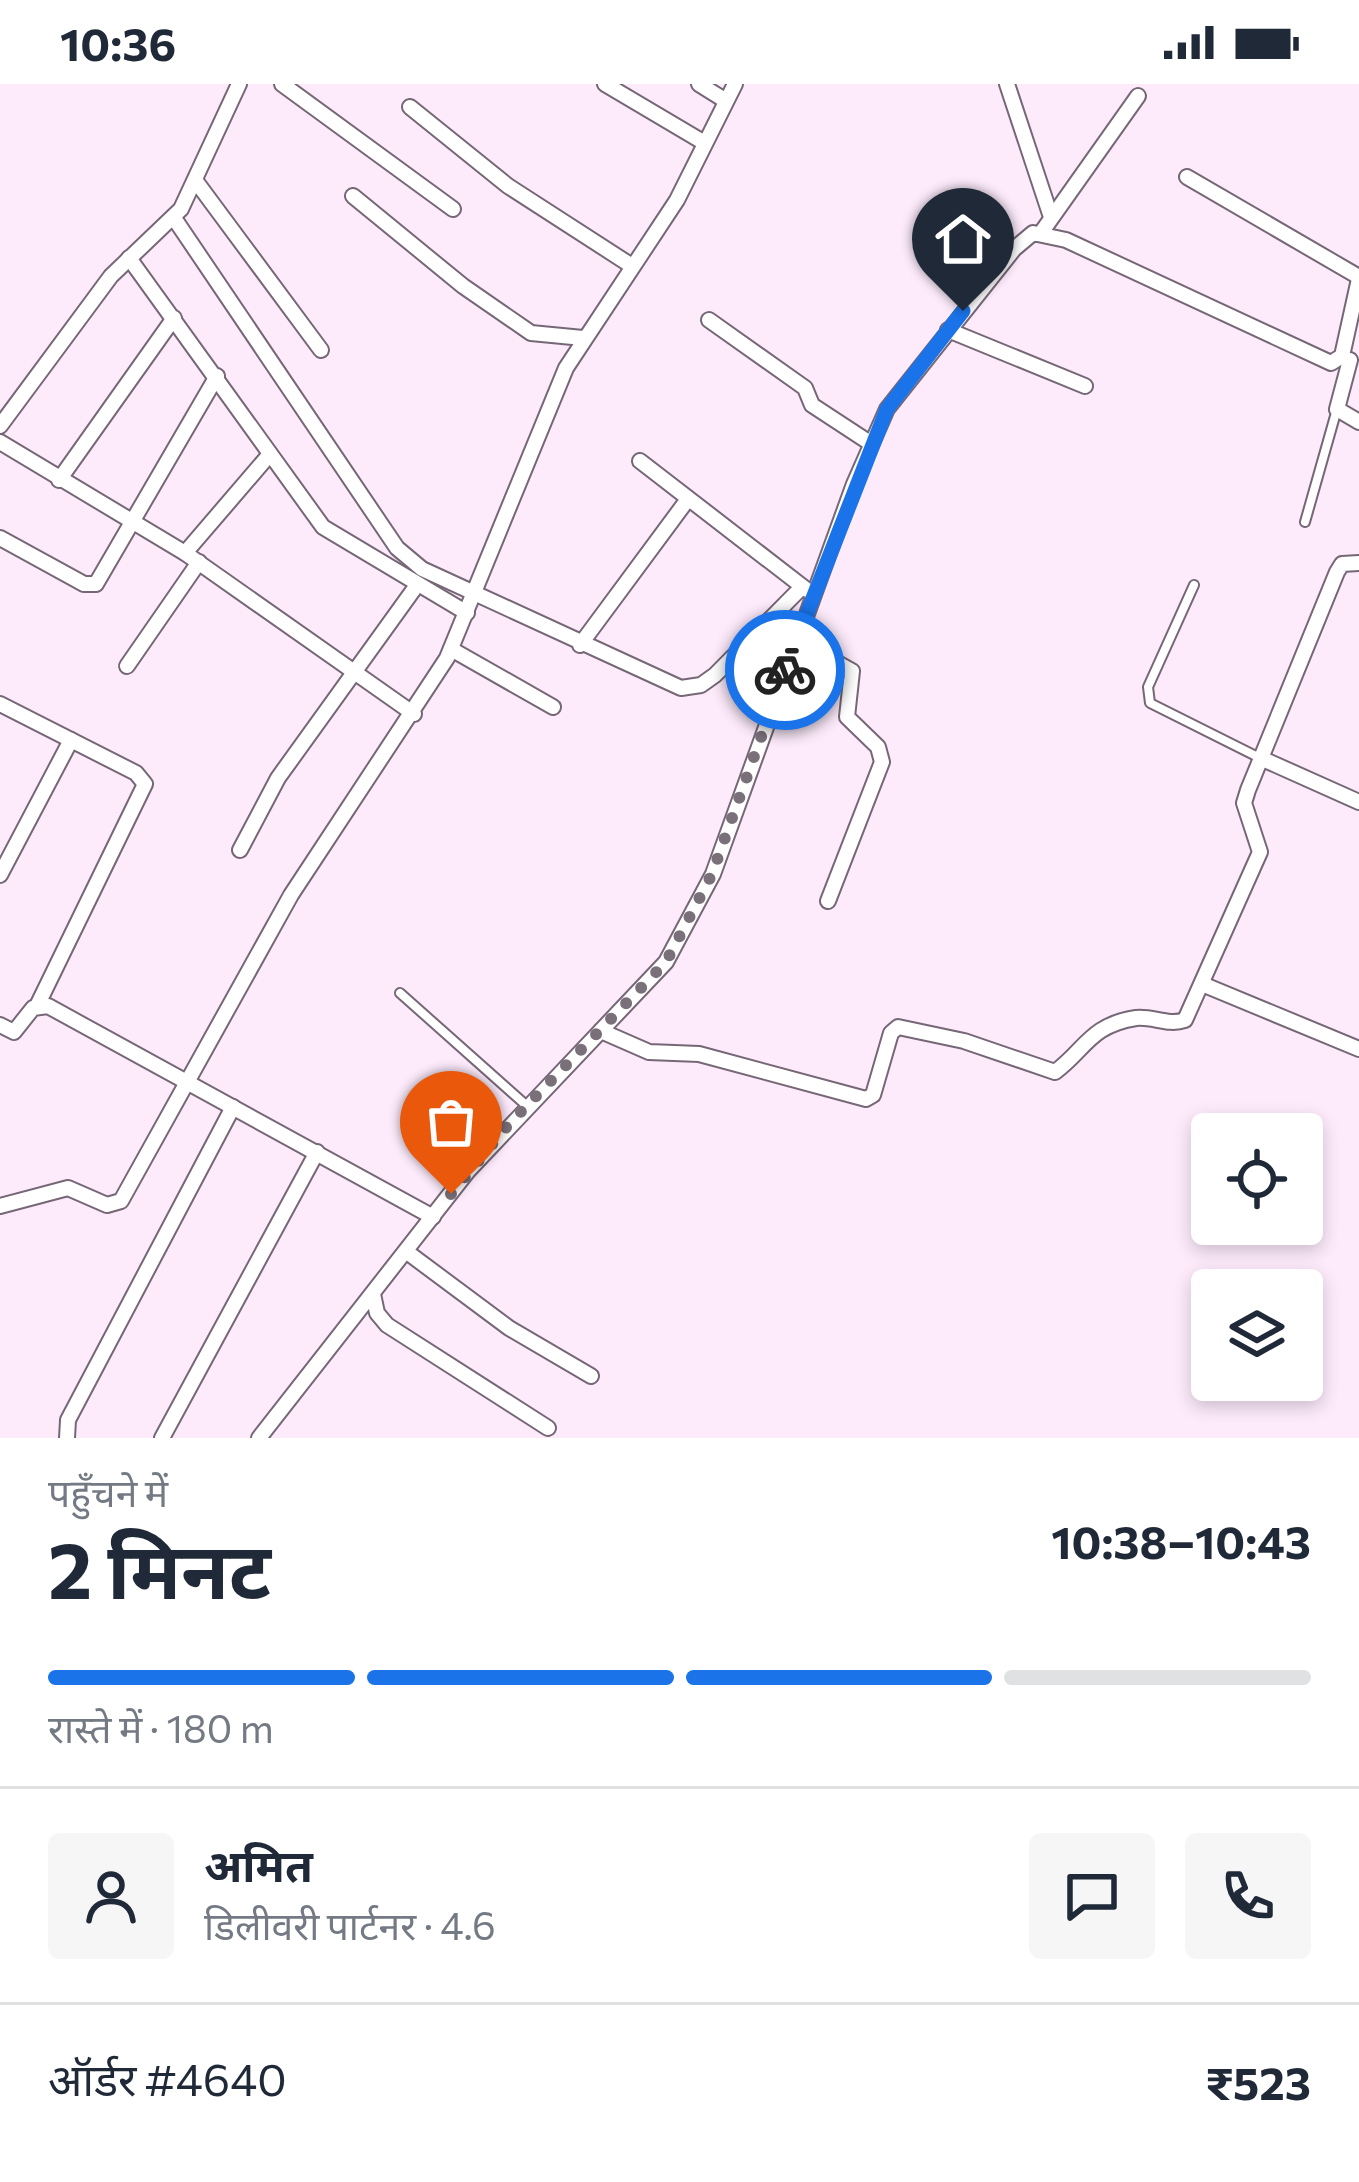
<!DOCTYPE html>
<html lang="hi">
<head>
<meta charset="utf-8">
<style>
	:root { --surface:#fff; --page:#f6f6f7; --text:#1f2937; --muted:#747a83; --line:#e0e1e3; --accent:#1a73e8 }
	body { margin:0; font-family:Commissioner,"Noto Sans Devanagari",sans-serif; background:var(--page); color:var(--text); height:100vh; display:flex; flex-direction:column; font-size:45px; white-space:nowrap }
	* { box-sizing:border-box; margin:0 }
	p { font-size:39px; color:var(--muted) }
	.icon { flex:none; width:66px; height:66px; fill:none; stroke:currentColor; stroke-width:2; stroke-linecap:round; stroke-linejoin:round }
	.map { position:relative; height:1354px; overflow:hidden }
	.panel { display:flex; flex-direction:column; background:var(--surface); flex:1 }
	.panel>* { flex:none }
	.fabs { position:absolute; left:1191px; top:1029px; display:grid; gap:24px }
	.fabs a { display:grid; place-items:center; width:132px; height:132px; border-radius:12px; background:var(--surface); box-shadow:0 6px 18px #0003; font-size:60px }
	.pin { position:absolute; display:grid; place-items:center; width:102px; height:102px; color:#fff; margin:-123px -51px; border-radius:50% 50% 50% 0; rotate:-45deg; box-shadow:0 0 12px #0007 }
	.pin .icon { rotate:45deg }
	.courier { position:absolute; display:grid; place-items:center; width:120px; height:120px; margin:-60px; border:9px solid #1a73e8; border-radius:50%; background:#fff; color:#222; box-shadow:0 3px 15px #0007 }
	.headline em { font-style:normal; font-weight:700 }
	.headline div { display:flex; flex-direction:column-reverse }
	.headline { display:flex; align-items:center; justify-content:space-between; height:204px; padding:0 48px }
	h1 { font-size:78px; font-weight:700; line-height:90px }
	.bar { display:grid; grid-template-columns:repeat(4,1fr); gap:18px 12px; align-content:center; height:144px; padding:0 48px }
	.bar i { height:15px; border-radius:9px; background:var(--line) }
	.bar .on { background:var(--accent) }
	.bar p { grid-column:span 4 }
	.line { display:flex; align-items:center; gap:30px; padding:0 48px; border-top:3px solid var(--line) }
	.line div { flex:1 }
	.round { display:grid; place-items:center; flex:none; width:126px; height:126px; border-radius:12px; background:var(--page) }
	.status { display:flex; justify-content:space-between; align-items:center; height:84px; padding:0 60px; background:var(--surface); direction:ltr }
	.status svg { height:33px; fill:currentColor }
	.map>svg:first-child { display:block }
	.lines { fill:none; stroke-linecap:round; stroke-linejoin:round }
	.lane-casing { stroke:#766776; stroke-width:12 }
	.street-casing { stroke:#766776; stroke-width:18 }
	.lane { stroke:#fff; stroke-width:8 }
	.street { stroke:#fff; stroke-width:14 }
	.done { stroke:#7a707a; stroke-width:12; stroke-dasharray:0 21.6 }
	.route { stroke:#1a73e8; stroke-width:15 }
</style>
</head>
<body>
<div class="status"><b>10:36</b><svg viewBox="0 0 49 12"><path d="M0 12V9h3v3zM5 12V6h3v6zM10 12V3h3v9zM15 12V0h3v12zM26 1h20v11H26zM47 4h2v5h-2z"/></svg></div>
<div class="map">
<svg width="1359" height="1354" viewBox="0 0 1359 1354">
	<rect width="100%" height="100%" fill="#fdebfc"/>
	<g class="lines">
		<g class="lane-casing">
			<g id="lane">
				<path d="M1305,438L1337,325"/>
				<path d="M1194,501L1148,603L1150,619L1264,676"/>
				<path d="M400,909L527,1022"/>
			</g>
		</g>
		<g class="street-casing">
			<g id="street">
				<path d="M282,0L453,125"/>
				<path d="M605,0L703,58"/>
				<path d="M699,0L723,15"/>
				<path d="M1007,0L1050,130"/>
				<path d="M410,23L508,102L632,182"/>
				<path d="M1187,93L1359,193"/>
				<path d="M195,96L321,266"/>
				<path d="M353,112L463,202L531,249L583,254"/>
				<path d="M174,134L397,464L422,485L681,604L701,601L715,591L802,503"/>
				<path d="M1041,149L1138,12"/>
				<path d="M129,174L323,443L467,529"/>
				<path d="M709,236L805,304L812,321L870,359"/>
				<path d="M948,246L1085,302"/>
				<path d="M1350,276L1337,325L1359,338"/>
				<path d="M0,342L111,192L181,125L239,0"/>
				<path d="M0,358L185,469L414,630"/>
				<path d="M640,377L807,506"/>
				<path d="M59,396L174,234"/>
				<path d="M0,454L84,500H96L217,292"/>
				<path d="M185,469L270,370"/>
				<path d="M798,557L852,587L847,633L878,663L882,678L828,817"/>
				<path d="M580,561L688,415"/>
				<path d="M451,565L553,623"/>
				<path d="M127,582L199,478"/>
				<path d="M0,620L136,689L145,700L37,922"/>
				<path d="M1265,676L1359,718"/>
				<path d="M240,766L278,694L417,501"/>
				<path d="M0,791L71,656"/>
				<path d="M1202,900L1359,965"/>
				<path d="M0,941L14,948L33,924L48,922L433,1133"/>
				<path d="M601,947L649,968L699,970L866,1015L873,1011L891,949L898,943L964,957L1055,988C1085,966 1090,941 1136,934C1153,932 1168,942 1185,936L1260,768L1244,719L1248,706L1337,488L1342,480L1359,479"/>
				<path d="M0,1122L68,1104L107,1121L121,1117L291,811L447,574L566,284L677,116L735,0"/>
				<path d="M407,1168L509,1244L591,1292"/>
				<path d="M373,1210L377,1229L387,1241L548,1344"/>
				<path d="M67,1354L68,1336L233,1023"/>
				<path d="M162,1354L317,1068"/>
				<path d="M259,1354L468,1087L666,878L713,790L854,400L887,325L1014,165L1033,149L1066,156L1331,279L1342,272L1359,195"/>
			</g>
		</g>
		<use href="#lane" class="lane"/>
		<use href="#street" class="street"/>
	</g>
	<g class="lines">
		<path class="done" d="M451,1110L508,1041L666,878L712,790L785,586"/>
		<path class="route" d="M785,586L887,325L963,227"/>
	</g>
</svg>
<div class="fabs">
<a><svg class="icon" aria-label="locate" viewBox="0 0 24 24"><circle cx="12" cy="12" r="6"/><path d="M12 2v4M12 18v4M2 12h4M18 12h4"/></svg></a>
<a><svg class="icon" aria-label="layers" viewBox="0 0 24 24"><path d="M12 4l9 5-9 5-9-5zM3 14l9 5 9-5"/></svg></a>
</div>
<div class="pin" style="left:451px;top:1110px;background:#ea580c"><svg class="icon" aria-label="bag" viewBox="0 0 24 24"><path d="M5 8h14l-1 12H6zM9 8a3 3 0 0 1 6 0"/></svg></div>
<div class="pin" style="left:963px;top:227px;background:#1f2937"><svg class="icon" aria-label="home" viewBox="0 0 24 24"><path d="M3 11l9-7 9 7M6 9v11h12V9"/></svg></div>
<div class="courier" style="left:785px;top:586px"><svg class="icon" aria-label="bike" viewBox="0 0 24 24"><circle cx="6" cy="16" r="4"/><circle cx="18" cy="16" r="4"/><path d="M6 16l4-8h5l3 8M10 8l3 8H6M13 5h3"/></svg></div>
</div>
<section class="panel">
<div class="headline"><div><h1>2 मिनट</h1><p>पहुँचने में</p></div><em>10:38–10:43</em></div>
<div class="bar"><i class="on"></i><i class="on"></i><i class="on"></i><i></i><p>रास्ते में · 180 m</p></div>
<div class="line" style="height:216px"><a class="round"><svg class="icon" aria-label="person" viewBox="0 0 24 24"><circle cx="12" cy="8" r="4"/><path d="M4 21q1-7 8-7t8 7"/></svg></a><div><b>अमित</b><p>डिलीवरी पार्टनर · 4.6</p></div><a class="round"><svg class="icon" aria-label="chat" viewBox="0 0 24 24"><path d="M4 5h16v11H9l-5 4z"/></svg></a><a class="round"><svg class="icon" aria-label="phone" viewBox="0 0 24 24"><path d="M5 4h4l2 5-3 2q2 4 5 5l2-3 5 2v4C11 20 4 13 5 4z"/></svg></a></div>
<div class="line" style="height:156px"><div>ऑर्डर #4640</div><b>₹523</b></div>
</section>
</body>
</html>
